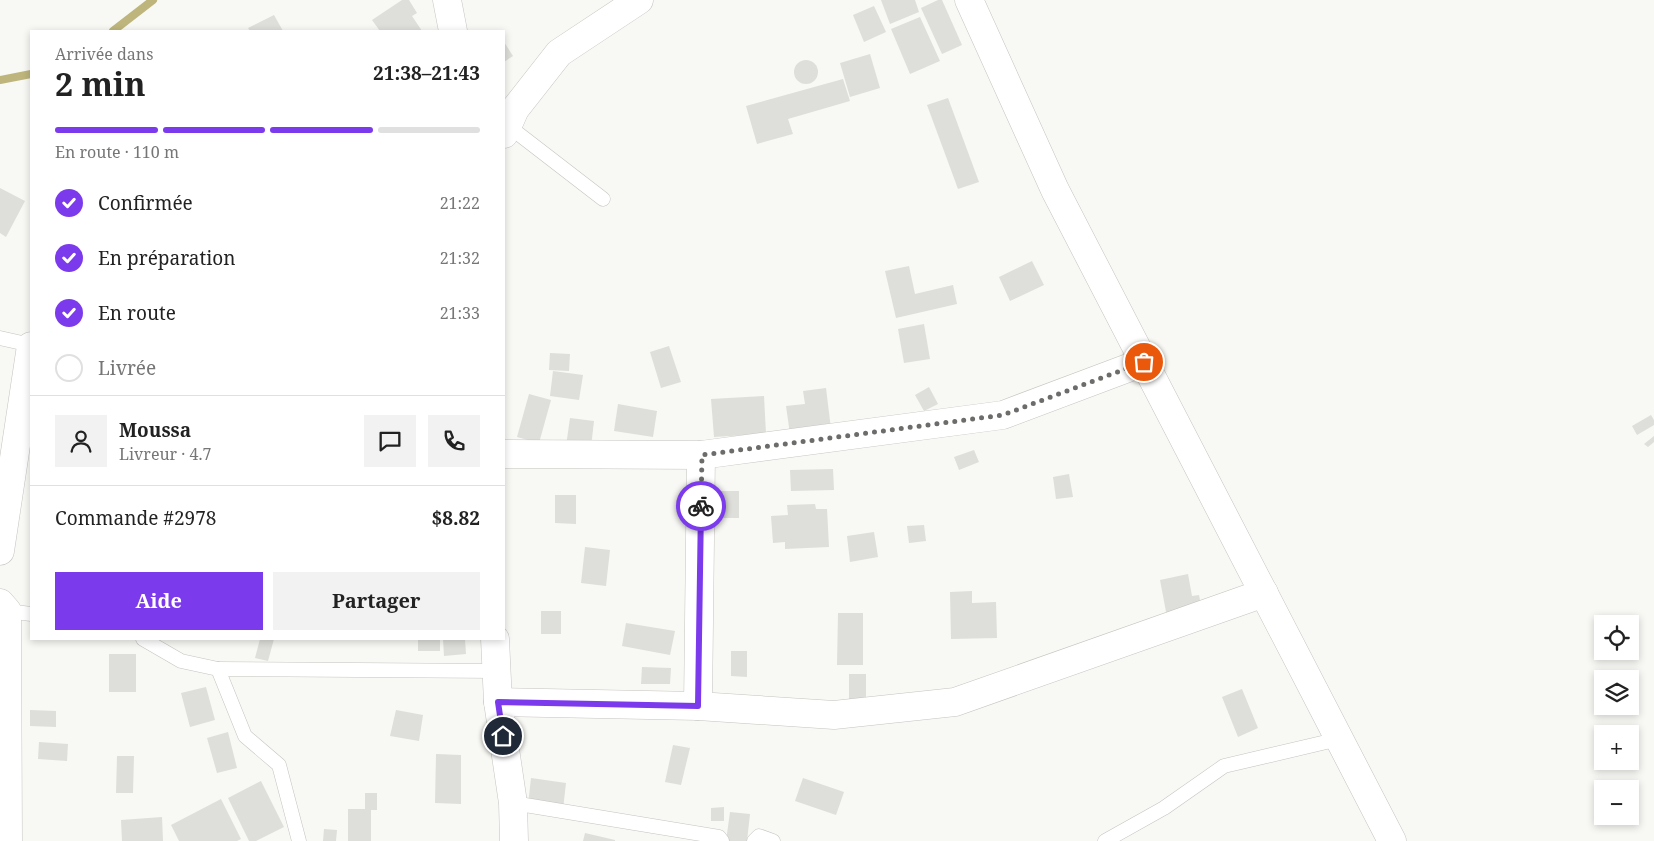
<!DOCTYPE html>
<html lang="fr">
<head>
<meta charset="utf-8">
<style>
	:root { --surface:#fff; --page:#f2f2f2; --text:#222; --muted:#767676; --line:#e0e0e0; --accent:#7c3aed }
	body { margin:0; font-family:"Noto Serif",serif; background:var(--page); color:var(--text); height:100vh; display:flex; flex-direction:column; font-size:19px; white-space:nowrap }
	* { box-sizing:border-box; margin:0 }
	p { font-size:16px; color:var(--muted) }
	.icon { flex:none; width:28px; height:28px; fill:none; stroke:currentColor; stroke-width:2; stroke-linecap:round; stroke-linejoin:round }
	.map { position:relative; flex:1; overflow:hidden }
	.sheet { position:absolute; left:30px; top:30px; width:475px; height:610px; display:flex; flex-direction:column; background:var(--surface); border-radius:0px; box-shadow:0 2px 8px #0003 }
	.sheet>* { flex:none }
	.tools { position:absolute; left:1594px; top:615px; display:grid; gap:10px }
	.tools a { display:grid; place-items:center; width:45px; height:45px; border-radius:0px; background:var(--surface); box-shadow:0 2px 8px #0003; font-size:25px }
	.pin { position:absolute; display:grid; place-items:center; width:42px; height:42px; color:#fff; margin:-21px; border:2px solid #fff; border-radius:50%; box-shadow:0 1px 5px #0007 }
	.courier { position:absolute; display:grid; place-items:center; width:50px; height:50px; margin:-25px; border:4px solid #7c3aed; border-radius:50%; background:#fff; color:#222; box-shadow:0 1px 6px #0007 }
	.summary em { font-style:normal; font-weight:700 }
	.summary div { display:flex; flex-direction:column-reverse }
	.summary { display:flex; align-items:center; justify-content:space-between; height:85px; padding:0 25px }
	h1 { font-size:32px; font-weight:700; line-height:38px }
	.bar { display:grid; grid-template-columns:repeat(4,1fr); gap:8px 5px; align-content:center; height:60px; padding:0 25px }
	.bar i { height:6px; border-radius:4px; background:var(--line) }
	.bar .on { background:var(--accent) }
	.bar p { grid-column:span 4 }
	.line { display:flex; align-items:center; gap:12px; padding:0 25px; border-top:1px solid var(--line) }
	.line div { flex:1 }
	.round { display:grid; place-items:center; flex:none; width:52px; height:52px; border-radius:0px; background:var(--page) }
	ol { padding:0 25px; list-style:none }
	li { display:flex; align-items:center; gap:15px; height:55px }
	li p { margin-inline-start:auto }
	li .icon { padding:5px; border-radius:50%; background:var(--accent); color:#fff; stroke-width:4 }
	li:last-child { color:var(--muted) }
	li i { width:28px; height:28px; border:2px solid var(--line); border-radius:50% }
	.action { display:flex; gap:10px; margin-top:auto; padding:10px 25px }
	.action a { flex:1; height:58px; border-radius:0px; background:var(--accent); color:#fff; font-size:20px; font-weight:700; line-height:58px; text-align:center }
	.action a+a { background:var(--page); color:var(--text) }
	.map>svg:first-child { display:block }
	.lines { fill:none; stroke-linecap:round; stroke-linejoin:round }
	.stream { stroke:#bdb57b; stroke-width:8 }
	.building { fill:#dededa }
	.lane-casing { stroke:#c5c4c0; stroke-width:15 }
	.street-casing { stroke:#c5c4c0; stroke-width:29 }
	.secondary-casing { stroke:#c5c4c0; stroke-width:29 }
	.lane { stroke:#fff; stroke-width:14 }
	.street { stroke:#fff; stroke-width:28 }
	.secondary { stroke:#fff; stroke-width:28 }
	.done { stroke:#6c6c6a; stroke-width:5; stroke-dasharray:0 9 }
	.route { stroke:#7c3aed; stroke-width:6 }
</style>
</head>
<body>
<div class="map">
<svg width="1654" height="841" viewBox="0 0 1654 841">
	<rect width="100%" height="100%" fill="#f8f8f4"/>
	<g class="lines">
		<g class="stream">
			<path d="M113,31L153,0"/>
			<path d="M0,80L31,74"/>
		</g>
	</g>
	<g class="building">
		<path d="M402,0H409L417,13L412,16L422,31H380L372,20Z"/>
		<path d="M881,0H915L919,12L890,24Z"/>
		<path d="M938,0H942L962,45L942,54L921,8Z"/>
		<path d="M874,6L886,32L864,42L853,15Z"/>
		<path d="M274,15L283,31H250L248,28Z"/>
		<path d="M920,17L940,61L910,74L891,29Z"/>
		<path d="M504,42L513,56L504,62Z"/>
		<path d="M870,54L880,88L850,97L840,63Z"/>
		<circle cx="806" cy="72" r="12"/>
		<path d="M843,79L850,101L788,119L793,134L757,144L746,106Z"/>
		<path d="M948,98L979,182L958,189L927,105Z"/>
		<path d="M0,188L25,201L6,237L0,233Z"/>
		<path d="M1032,261L1044,285L1010,301L999,277Z"/>
		<path d="M909,266L915,294L953,285L957,304L896,318L885,271Z"/>
		<path d="M924,324L930,359L904,363L898,329Z"/>
		<path d="M669,346L681,382L661,388L650,352Z"/>
		<path d="M550,353L570,354L569,371L549,370Z"/>
		<path d="M553,371L583,375L579,400L550,396Z"/>
		<path d="M929,387L938,404L924,411L915,395Z"/>
		<path d="M826,388L832,437L790,434L786,406L805,404L803,391Z"/>
		<path d="M529,394L551,400L539,443L517,437Z"/>
		<path d="M764,396L766,434L714,437L711,399Z"/>
		<path d="M618,404L657,411L653,437L614,431Z"/>
		<path d="M1651,415L1654,420V425L1637,435L1632,426Z"/>
		<path d="M570,418L594,421L590,456L565,453Z"/>
		<path d="M1654,436V442L1648,447L1644,444Z"/>
		<path d="M974,450L979,462L959,470L954,457Z"/>
		<path d="M833,469L834,490L791,491L790,470Z"/>
		<path d="M1069,474L1073,497L1056,499L1053,477Z"/>
		<rect x="712" y="491" width="27" height="27"/>
		<path d="M555,495H576V524L555,523Z"/>
		<path d="M815,504L816,509H827L829,547L785,549V542L773,543L771,516L788,515L787,505Z"/>
		<path d="M924,525L926,541L909,543L907,526Z"/>
		<path d="M874,532L878,557L850,562L847,536Z"/>
		<path d="M585,547L610,550L606,586L581,583Z"/>
		<path d="M1188,574L1192,596L1199,595L1202,611L1167,617L1160,580Z"/>
		<path d="M972,591V603L996,602L997,638L951,639L950,592Z"/>
		<rect x="541" y="611" width="20" height="23"/>
		<path d="M838,613H863V665H837Z"/>
		<path d="M626,623L675,631L670,655L622,646Z"/>
		<path d="M260,639H274L268,661L255,658Z"/>
		<rect x="418" y="639" width="22" height="12"/>
		<path d="M443,639H465L466,654L444,656Z"/>
		<path d="M731,651H747V677L731,676Z"/>
		<rect x="109" y="654" width="27" height="38"/>
		<path d="M642,667L671,668L670,684H641Z"/>
		<rect x="849" y="674" width="17" height="25"/>
		<path d="M206,687L215,720L190,727L181,693Z"/>
		<path d="M1242,689L1258,728L1238,737L1222,697Z"/>
		<path d="M30,710L56,711V727L30,726Z"/>
		<path d="M396,710L423,715L419,741L390,736Z"/>
		<path d="M228,732L237,768L217,773L207,738Z"/>
		<path d="M39,742L68,744L67,761L38,759Z"/>
		<path d="M673,745L690,748L681,785L665,782Z"/>
		<path d="M436,754L461,755V804L435,803Z"/>
		<path d="M117,756H134L133,793H116Z"/>
		<path d="M531,778L566,783L563,809L528,805Z"/>
		<path d="M803,778L844,792L836,815L795,801Z"/>
		<path d="M261,781L284,827L256,841H249L228,798Z"/>
		<path d="M365,793H377V810H371V841H348V809H365Z"/>
		<path d="M221,799L241,839L237,841H179L171,825Z"/>
		<path d="M724,807V821H711V808Z"/>
		<path d="M730,812L750,814L747,841H726Z"/>
		<path d="M162,817L163,841H122L121,820Z"/>
		<path d="M324,829L337,830L336,841H323Z"/>
		<path d="M585,833L615,840V841H583Z"/>
	</g>
	<g class="lines">
		<g class="lane-casing">
			<g id="lane">
				<path d="M507,125L603,199"/>
				<path d="M0,338L31,345"/>
				<path d="M7,611L31,614"/>
				<path d="M143,639L181,661L218,669L245,736L279,765L299,841"/>
				<path d="M218,669L497,671"/>
				<path d="M513,803L719,837L722,841"/>
				<path d="M754,841L759,836L773,841"/>
				<path d="M1105,841L1164,808L1224,766L1339,739"/>
			</g>
		</g>
		<g class="street-casing">
			<g id="street">
				<path d="M447,0L453,31"/>
				<path d="M504,134L515,109L559,53L639,0"/>
				<path d="M504,454L701,455L1003,415L1144,362"/>
				<path d="M0,551L31,346"/>
				<path d="M0,603L7,611L8,841"/>
				<path d="M495,639L498,702L513,803L514,841"/>
				<path d="M498,702L698,706L834,715L955,702L1264,593"/>
				<path d="M698,706L701,455"/>
			</g>
		</g>
		<g class="secondary-casing">
			<path id="secondary" d="M969,0L1055,190L1392,841"/>
		</g>
		<use href="#lane" class="lane"/>
		<use href="#street" class="street"/>
		<use href="#secondary" class="secondary"/>
	</g>
	<g class="lines">
		<path class="done" d="M701,506L702,455L1003,415L1144,362"/>
		<path class="route" d="M503,736L498,702L698,706L701,506"/>
	</g>
</svg>
<div class="tools">
<a><svg class="icon" aria-label="locate" viewBox="0 0 24 24"><circle cx="12" cy="12" r="6"/><path d="M12 2v4M12 18v4M2 12h4M18 12h4"/></svg></a>
<a><svg class="icon" aria-label="layers" viewBox="0 0 24 24"><path d="M12 4l9 5-9 5-9-5zM3 14l9 5 9-5"/></svg></a>
<a>+</a>
<a>−</a>
</div>
<div class="pin" style="left:1144px;top:362px;background:#ea580c"><svg class="icon" aria-label="bag" viewBox="0 0 24 24"><path d="M5 8h14l-1 12H6zM9 8a3 3 0 0 1 6 0"/></svg></div>
<div class="pin" style="left:503px;top:736px;background:#1f2937"><svg class="icon" aria-label="home" viewBox="0 0 24 24"><path d="M3 11l9-7 9 7M6 9v11h12V9"/></svg></div>
<div class="courier" style="left:701px;top:506px"><svg class="icon" aria-label="bike" viewBox="0 0 24 24"><circle cx="6" cy="16" r="4"/><circle cx="18" cy="16" r="4"/><path d="M6 16l4-8h5l3 8M10 8l3 8H6M13 5h3"/></svg></div>
<section class="sheet">
<div class="summary"><div><h1>2 min</h1><p>Arrivée dans</p></div><em>21:38–21:43</em></div>
<div class="bar"><i class="on"></i><i class="on"></i><i class="on"></i><i></i><p>En route · 110 m</p></div>
<ol>
<li><svg class="icon" aria-label="check" viewBox="0 0 24 24"><path d="M5 12l5 5 9-10"/></svg>Confirmée<p>21:22</p></li>
<li><svg class="icon" aria-label="check" viewBox="0 0 24 24"><path d="M5 12l5 5 9-10"/></svg>En préparation<p>21:32</p></li>
<li><svg class="icon" aria-label="check" viewBox="0 0 24 24"><path d="M5 12l5 5 9-10"/></svg>En route<p>21:33</p></li>
<li><i></i>Livrée</li>
</ol>
<div class="line" style="height:90px"><a class="round"><svg class="icon" aria-label="person" viewBox="0 0 24 24"><circle cx="12" cy="8" r="4"/><path d="M4 21q1-7 8-7t8 7"/></svg></a><div><b>Moussa</b><p>Livreur · 4.7</p></div><a class="round"><svg class="icon" aria-label="chat" viewBox="0 0 24 24"><path d="M4 5h16v11H9l-5 4z"/></svg></a><a class="round"><svg class="icon" aria-label="phone" viewBox="0 0 24 24"><path d="M5 4h4l2 5-3 2q2 4 5 5l2-3 5 2v4C11 20 4 13 5 4z"/></svg></a></div>
<div class="line" style="height:65px"><div>Commande #2978</div><b>$8.82</b></div>
<div class="action"><a>Aide</a><a>Partager</a></div>
</section>
</div>
</body>
</html>
